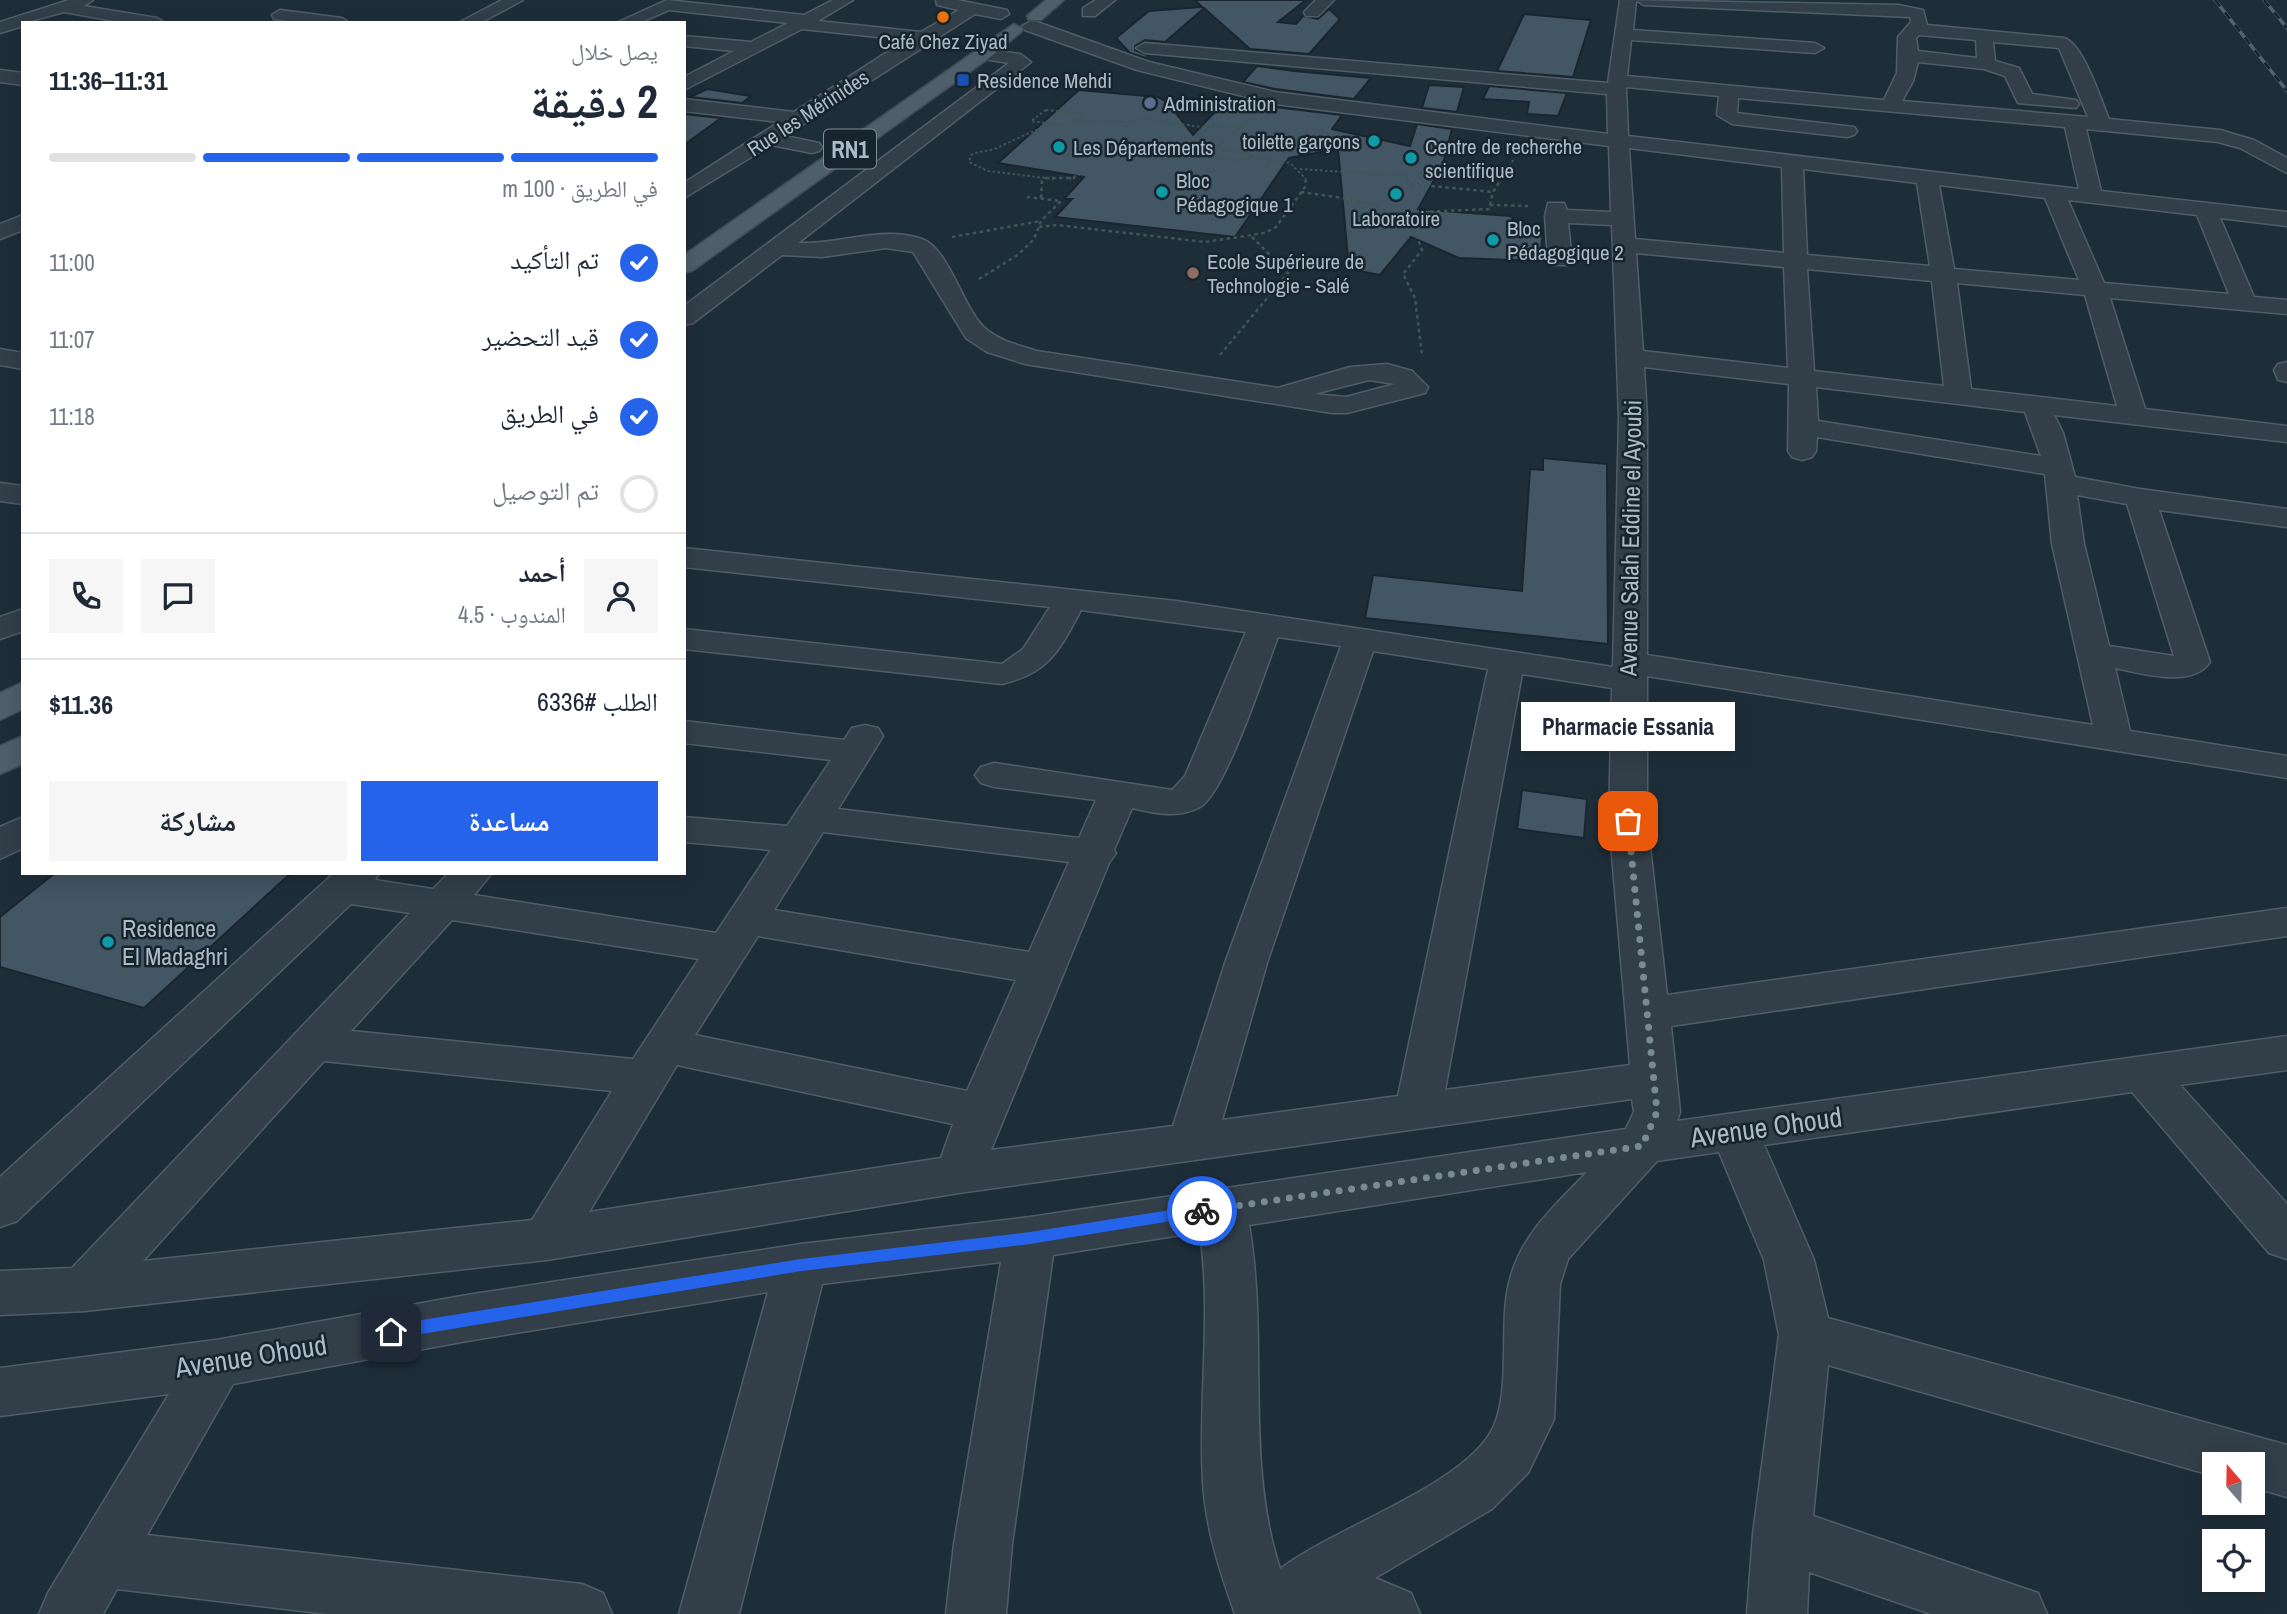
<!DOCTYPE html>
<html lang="ar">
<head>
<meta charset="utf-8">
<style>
	:root { --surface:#fff; --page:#f6f6f7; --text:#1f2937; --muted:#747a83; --line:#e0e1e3; --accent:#2563eb }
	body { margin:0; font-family:"Archivo Narrow","Noto Naskh Arabic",sans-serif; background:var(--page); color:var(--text); direction:rtl; height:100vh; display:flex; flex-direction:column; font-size:26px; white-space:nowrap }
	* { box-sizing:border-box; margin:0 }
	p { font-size:23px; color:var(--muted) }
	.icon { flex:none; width:38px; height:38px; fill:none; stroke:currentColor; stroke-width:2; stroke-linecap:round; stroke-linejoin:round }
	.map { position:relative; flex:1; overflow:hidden; direction:ltr }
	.sheet { position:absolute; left:21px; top:21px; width:665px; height:854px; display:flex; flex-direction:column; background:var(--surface); border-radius:0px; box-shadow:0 4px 18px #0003; direction:rtl }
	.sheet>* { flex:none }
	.needle { width:46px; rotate:340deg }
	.tools { position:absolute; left:2202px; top:1452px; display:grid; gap:14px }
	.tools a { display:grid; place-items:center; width:63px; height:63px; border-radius:0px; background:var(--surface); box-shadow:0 4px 18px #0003; font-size:35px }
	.pin { position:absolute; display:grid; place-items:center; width:60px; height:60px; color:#fff; margin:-30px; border-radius:14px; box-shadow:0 4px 10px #0006 }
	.courier { position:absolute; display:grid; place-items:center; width:70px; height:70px; margin:-35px; border:5px solid #2563eb; border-radius:50%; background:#fff; color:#222; box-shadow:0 2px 9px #0007 }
	.bubble { position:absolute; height:49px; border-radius:0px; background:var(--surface); box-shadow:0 4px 18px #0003; font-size:23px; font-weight:700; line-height:49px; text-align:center; direction:rtl }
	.summary em { font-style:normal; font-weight:700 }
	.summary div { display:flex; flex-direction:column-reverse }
	.summary { display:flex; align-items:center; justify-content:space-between; height:119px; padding:0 28px }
	h1 { font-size:46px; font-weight:700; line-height:52px }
	.bar { display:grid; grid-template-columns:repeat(4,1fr); gap:10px 7px; align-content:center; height:84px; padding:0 28px }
	.bar i { height:9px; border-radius:5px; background:var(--line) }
	.bar .active { background:var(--accent) }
	.bar p { grid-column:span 4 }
	.line { display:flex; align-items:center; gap:18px; padding:0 28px; border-top:2px solid var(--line) }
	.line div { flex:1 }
	.round { display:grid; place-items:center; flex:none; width:74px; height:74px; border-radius:0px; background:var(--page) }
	ol { padding:0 28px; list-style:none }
	li { display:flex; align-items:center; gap:21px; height:77px }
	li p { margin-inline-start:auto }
	li .icon { padding:7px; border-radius:50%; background:var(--accent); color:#fff; stroke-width:4 }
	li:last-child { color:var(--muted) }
	li i { width:38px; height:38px; border:4px solid var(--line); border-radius:50% }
	.primary-button { display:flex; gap:14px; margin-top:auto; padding:14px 28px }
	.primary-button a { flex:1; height:80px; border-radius:0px; background:var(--accent); color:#fff; font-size:28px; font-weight:700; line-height:80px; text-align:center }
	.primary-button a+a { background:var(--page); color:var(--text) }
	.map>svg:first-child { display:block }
	.building { fill:#435663; stroke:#192630; stroke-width:2 }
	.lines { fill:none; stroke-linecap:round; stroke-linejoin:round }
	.minor-casing { stroke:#4f5d67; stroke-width:3 }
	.major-casing { stroke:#3e4b56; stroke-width:3 }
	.path-far1 { stroke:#3d5755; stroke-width:2; stroke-dasharray:2.5 2.5; stroke-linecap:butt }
	.path { stroke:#3d5755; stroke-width:2.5; stroke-dasharray:3.5 3.5; stroke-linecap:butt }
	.minor { fill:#323f49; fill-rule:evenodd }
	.major { fill:#4f5f6a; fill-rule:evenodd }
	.rail-casing { stroke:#536471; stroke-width:3.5 }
	.rail { stroke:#17242e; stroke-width:2.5; stroke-dasharray:8; stroke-linecap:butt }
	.route { fill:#2563eb }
	.done { stroke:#7a8a95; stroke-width:7; stroke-dasharray:0 12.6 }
	.food-dot { fill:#e8710a; stroke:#17242e; stroke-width:2.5 }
	.transit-dot { fill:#1a4fb4; stroke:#17242e; stroke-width:2.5 }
	.service-dot { fill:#5c6f8a; stroke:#17242e; stroke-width:2.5 }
	.culture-dot { fill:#0f9aa8; stroke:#17242e; stroke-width:2.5 }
	.education-dot { fill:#8d6e63; stroke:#17242e; stroke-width:2.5 }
	.labels { text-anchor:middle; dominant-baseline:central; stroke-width:5; stroke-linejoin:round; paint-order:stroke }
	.far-poi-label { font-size:21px; fill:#acbbc6; stroke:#17242e; text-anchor:start }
	.far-street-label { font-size:21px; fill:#acbbc6; stroke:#17242e }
	.shield { fill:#17242e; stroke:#7f8e98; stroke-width:2 }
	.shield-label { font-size:23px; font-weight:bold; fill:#acbbc6 }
	.street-label { font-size:24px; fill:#acbbc6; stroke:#17242e }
	.poi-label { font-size:24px; fill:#acbbc6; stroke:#17242e; text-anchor:start }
	.near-street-label { font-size:28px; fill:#acbbc6; stroke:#17242e }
</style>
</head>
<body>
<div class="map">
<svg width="2287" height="1614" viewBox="0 0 2287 1614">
	<rect width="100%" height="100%" fill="#1e2e39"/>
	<g class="building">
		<path d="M1195,0H1306L1278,22L1296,24L1303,16L1318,19L1329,9L1340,19L1309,54L1250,49L1204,8L1165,42L1145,40L1135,46V50L1149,56L1146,58L1130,53L1116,38L1149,11L1202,7Z"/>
		<path d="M1524,14L1591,20L1573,77L1497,71Z"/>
		<path d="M1257,66L1294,71L1371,78L1354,99L1275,89L1243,82Z"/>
		<path d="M1429,85L1464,87L1457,112L1422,108Z"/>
		<path d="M1489,86L1567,93L1558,116L1527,114L1529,102L1483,99Z"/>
		<path d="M707,89L751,96L742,103L690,97Z"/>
		<path d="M1079,90L1158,97L1168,103L1193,135L1230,96L1275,107L1342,115L1332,129L1410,146L1417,124L1452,129L1443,164L1418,209L1511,216L1516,225L1543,230L1540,261L1459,258L1411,237L1380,275L1349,269L1338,149L1289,158L1235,237L1055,217L1072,199H1064L1084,177L998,163Z"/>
		<path d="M684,114L721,118L684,145Z"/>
		<path d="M1543,458L1607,464L1608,644L1365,618L1373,575L1522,591L1530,469L1543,470Z"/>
		<path d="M1522,790L1587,799L1584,838L1517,829Z"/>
		<path d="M55,873H291L144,1008L0,967V917Z"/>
	</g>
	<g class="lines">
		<g class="minor-casing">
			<g id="minor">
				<path d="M69,0H93L84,6L157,18L165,23H126L64,12L23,23V26L0,33V22Z"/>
				<path d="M502,0H523L480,23H458Z"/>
				<path d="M667,0L804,15L833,0H853L818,21L921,32L959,10L937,5L936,0H957L1007,10L1009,14L1001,19L975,14L785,136L819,143L822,147L819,151L812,153L771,145L684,198V183L779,122L684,111V99L794,112L906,40L802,29L684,90V77L734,51L684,46V36L751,42L788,23L669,10L639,23H616Z"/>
				<path d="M1096,0H1115L1095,16H1083V8Z"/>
				<path d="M1316,0H1334L1318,16H1306L1304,12Z"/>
				<path d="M1620,0L1898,5L1923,10L1927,25L2064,38C2083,43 2101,100 2109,119L2220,130L2254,140L2287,158V173L2240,148L2218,142L2086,129L2101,191L2287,212V226L2220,218L2254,297L2287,300V314L2110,298L2145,409L2287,426V442L2054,415L2063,433L2075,477L2140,489L2287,509V527L2159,510L2210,662C2192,689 2141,673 2115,668L2130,731L2287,756V778L1647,676V821L1667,995L2287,908V936L1671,1026L1680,1112L1677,1121L2287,1036V1070L2180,1085L2287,1204V1259L2269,1253L2132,1092L1764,1145L1814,1260L1828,1318L2287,1445V1497L2252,1487V1465H2214V1476L1828,1365L1813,1516L2038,1593L2047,1614H1931L1809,1572L1807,1614H1747L1753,1534L1779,1335L1764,1260L1719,1152L1657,1161L1568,1259L1560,1284L1554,1419L1528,1473L1492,1509L1375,1578L1411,1593L1420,1614H1235C1220,1572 1206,1529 1203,1484C1198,1400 1212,1316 1200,1232L1053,1255L1012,1544L1006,1614H946L954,1544L1001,1262L822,1284L739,1614H679L768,1292L467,1341L233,1384L147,1535L582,1584L603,1593L612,1614H327L117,1589L103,1614H39L48,1593L169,1394L0,1416V1368L216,1340L467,1295L801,1244L1030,1217L1626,1129L1634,1112L1632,1099L959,1193L547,1260L85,1311L0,1315V1271L72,1268L410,913L351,904L17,1221L0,1227V1177L334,873H379L375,880L433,889L449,873H492L474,895L716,933L771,850L684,842V817L787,826L831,760L684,743V721L844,740L852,728L865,725L878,728L883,736L838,809L1079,838L1096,800L994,787L981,783L975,775L981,767L994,763L1172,790L1185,776L1246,632L1081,610C1059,651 1049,673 1002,684L684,649V629L1002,664L1023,649L1050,607L684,567V548L1176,601L1613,667L1619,418L1612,225L1568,223L1572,260L1568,265H1552L1548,260L1545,216L1548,203H1564L1567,210L1611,212L1609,146L1275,104L1137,70L1025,30L1022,26L1031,21L1037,22L1149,62L1275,92L1608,134L1607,94L1145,53L1136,48L1145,43L1608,83ZM1636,0L1644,5L1910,17L1911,22L1898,37L1897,73L1884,100L1627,76L1631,40L1815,53L1824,48L1815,43L1633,30ZM1919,35L1976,40L1977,58L1918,51L1916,38ZM1993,42L2059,48L2088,117L1902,101L1913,81L1918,62L1984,69L2005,76L2018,103L2076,108L2079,104L2076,100L2032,94L2019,68L1995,61ZM1626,87L1719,96L1717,115L1732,124L1847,137L1854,135L1857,131L1854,127L1737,113L1738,98L2065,127L2079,189L1628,136ZM1629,148L1782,167L1784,253L1635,239ZM1803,169L1917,183L1930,266L1807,255ZM1939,185L2045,198L2079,280L1954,269ZM2068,200L2197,215L2229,294L2104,283ZM1636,253L1784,267L1788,368L1643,351ZM1807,269L1932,281L1944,386L1814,371ZM1957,283L2085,295L2117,406L1971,389ZM1644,367L1789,384L1788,451L1792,457L1802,460L1812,457L1816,451L1817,437L2045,474L2052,544L2093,725L1647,655V418ZM1816,387L2025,412L2041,456L1818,421ZM2077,495L2127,504L2174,656L2109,646L2084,544ZM1278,637L1341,646L1225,963L1173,1126L991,1150L1109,863L1116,853L1114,850L1132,808C1154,813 1178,819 1200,807C1226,792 1265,670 1278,637ZM1373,651L1488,669L1398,1096L1222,1120L1267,963ZM1522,674L1612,688L1609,821L1630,1065L1445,1090ZM823,832L1069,862L1029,952L774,910ZM452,920L699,959L633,1059L351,1031ZM758,936L1016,980L967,1091L695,1035ZM324,1061L612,1091L532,1220L143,1261ZM677,1065L953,1124L941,1158L589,1212ZM1587,1172C1555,1206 1520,1235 1509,1283C1498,1326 1513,1399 1489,1435C1454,1489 1334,1528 1280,1569C1244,1457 1269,1340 1249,1225Z"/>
				<path d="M280,10L342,18L350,23H301L274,19L272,15Z"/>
				<path d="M983,49L1020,54L1031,62L798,243C839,245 882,225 922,239C950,249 963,311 987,330C1002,342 1019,345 1037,351L1278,388L1350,367L1387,364L1412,371L1428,387L1425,393L1347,413H1332L1025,364L987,352L966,338L913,252L886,248L822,257L782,255L693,323L684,325V306L1009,63L977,58L974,54L977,50ZM1369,380L1395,384L1346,397L1314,394Z"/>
				<path d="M0,70L23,73V85L0,82Z"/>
				<path d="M23,215V230L0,239V224Z"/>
				<path d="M0,349L23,353V369L0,365Z"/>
				<path d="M2287,362V382L2278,380L2274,370L2278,364Z"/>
				<path d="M0,483L23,486V504L0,501Z"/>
				<path d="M23,609V631L0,639V617Z"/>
				<path d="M23,817V848L0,859V827Z"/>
			</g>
		</g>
		<g class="major-casing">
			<g id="major">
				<path d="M1046,0H1064L1041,20H1029L1027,16Z"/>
				<path d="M1014,24L1023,29L1020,33L989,58L692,271L684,273V255Z"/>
				<path d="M23,682V709L0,720V693Z"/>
				<path d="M23,736V764L0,774V746Z"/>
			</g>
		</g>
		<g class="path-far1">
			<path d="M1046,110L1083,114L1068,126L1031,121Z"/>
			<path d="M1076,120L1124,122"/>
			<path d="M1052,124C1033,131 1016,139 999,147C990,152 980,150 971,155L969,162L988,171L1054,179"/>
			<path d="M1128,127L1124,122L1142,119L1202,127L1242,125"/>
			<path d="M1208,157L1240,161L1252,157L1247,153L1218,149"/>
			<path d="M1252,157L1290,163L1306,179"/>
			<path d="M1161,159C1206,161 1219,149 1249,118"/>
			<path d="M1300,169L1405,176L1408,179"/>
			<path d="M1263,172L1273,159"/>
			<path d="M1069,179L1083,173"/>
			<path d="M1501,179L1514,159"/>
		</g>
		<g class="path">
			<path d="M1045,178H1075"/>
			<path d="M1406,178L1412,184L1493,192"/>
			<path d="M1301,192C1345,199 1407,201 1422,250L1403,274L1415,298L1422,355"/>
			<path d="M1041,198L1042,180"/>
			<path d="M1490,205L1528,206"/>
			<path d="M1395,213L1489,209L1493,192L1502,178"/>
			<path d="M1039,227L1057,225L1205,242L1265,233L1276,227L1305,187L1306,178"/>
			<path d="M952,237L1041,221"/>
			<path d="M979,279L1019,254L1034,239L1041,221L1061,201L1027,197"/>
			<path d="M1220,355L1288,273L1251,236"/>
		</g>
		<use href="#minor" class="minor"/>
		<use href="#major" class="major"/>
		<g class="rail-casing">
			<g id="rail">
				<path d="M2215,0L2287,91"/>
				<path d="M2264,0L2287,28"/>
			</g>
		</g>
		<use href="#rail" class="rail"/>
	</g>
	<path class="route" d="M1202,1205L1209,1211L1202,1216L1030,1244L801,1271L391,1339L383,1332L391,1325L801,1259L1030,1232Z"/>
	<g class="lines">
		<path class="done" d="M1202,1211L1642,1146L1657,1112L1628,821"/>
	</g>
	<circle class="food-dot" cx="943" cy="17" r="7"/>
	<rect class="transit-dot" x="956" y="73" width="14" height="14" rx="3.5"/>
	<circle class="service-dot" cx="1150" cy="103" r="7"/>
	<g class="culture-dot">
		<circle cx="1374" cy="141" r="7"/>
		<circle cx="1059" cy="147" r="7"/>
		<circle cx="1411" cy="158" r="7"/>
		<circle cx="1162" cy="192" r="7"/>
		<circle cx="1396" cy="194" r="7"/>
		<circle cx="1493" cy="240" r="7"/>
		<circle cx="108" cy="942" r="7"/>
	</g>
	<circle class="education-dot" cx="1193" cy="273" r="7"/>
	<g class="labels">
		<g class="far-poi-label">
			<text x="943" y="41" text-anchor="middle">Café Chez Ziyad</text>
			<text x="977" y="80">Residence Mehdi</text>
			<text x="1164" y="103">Administration</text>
			<text x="1360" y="141" text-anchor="end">toilette garçons</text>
			<text x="1425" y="146">Centre de recherche<tspan x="1425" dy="24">scientifique</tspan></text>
			<text x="1073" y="147">Les Départements</text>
			<text x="1176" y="180">Bloc<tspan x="1176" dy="24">Pédagogique 1</tspan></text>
			<text x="1396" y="218" text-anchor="middle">Laboratoire</text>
			<text x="1507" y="228">Bloc<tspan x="1507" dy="24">Pédagogique 2</tspan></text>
			<text x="1207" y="261">Ecole Supérieure de<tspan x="1207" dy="24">Technologie - Salé</tspan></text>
		</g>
		<g class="far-street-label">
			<text transform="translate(808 113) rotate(-33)">Rue les Mérinides</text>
		</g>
		<rect class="shield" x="824" y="129.5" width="52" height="39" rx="5"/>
		<g class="shield-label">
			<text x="850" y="149">RN1</text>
		</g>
		<g class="street-label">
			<text transform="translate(1630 538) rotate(-89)">Avenue Salah Eddine el Ayoubi</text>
		</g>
		<g class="poi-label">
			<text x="122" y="928">Residence<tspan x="122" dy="28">El Madaghri</tspan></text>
		</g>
		<g class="near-street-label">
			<text transform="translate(1766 1127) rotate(-8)">Avenue Ohoud</text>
			<text transform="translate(251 1356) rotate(-9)">Avenue Ohoud</text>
		</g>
	</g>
</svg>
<div class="tools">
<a><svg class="needle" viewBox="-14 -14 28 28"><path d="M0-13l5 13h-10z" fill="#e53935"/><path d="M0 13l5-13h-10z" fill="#747a83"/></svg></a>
<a><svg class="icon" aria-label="locate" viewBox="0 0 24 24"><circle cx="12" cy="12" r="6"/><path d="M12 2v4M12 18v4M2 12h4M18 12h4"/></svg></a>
</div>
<div class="pin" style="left:1628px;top:821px;background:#ea580c"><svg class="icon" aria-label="bag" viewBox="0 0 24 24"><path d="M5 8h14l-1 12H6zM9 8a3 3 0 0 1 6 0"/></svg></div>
<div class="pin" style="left:391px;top:1332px;background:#1f2937"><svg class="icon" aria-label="home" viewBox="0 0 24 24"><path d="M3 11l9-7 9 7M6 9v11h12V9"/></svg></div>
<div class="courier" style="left:1202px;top:1211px"><svg class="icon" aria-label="bike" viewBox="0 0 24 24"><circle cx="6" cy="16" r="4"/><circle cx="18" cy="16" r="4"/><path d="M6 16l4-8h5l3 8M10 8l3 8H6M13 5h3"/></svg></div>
<div class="bubble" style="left:1521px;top:702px;width:214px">Pharmacie Essania</div>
<section class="sheet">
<div class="summary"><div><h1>2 دقيقة</h1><p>يصل خلال</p></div><em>11:31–11:36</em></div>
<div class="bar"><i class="active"></i><i class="active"></i><i class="active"></i><i></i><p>في الطريق · 100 m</p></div>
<ol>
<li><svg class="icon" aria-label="check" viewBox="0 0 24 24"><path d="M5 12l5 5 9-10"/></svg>تم التأكيد<p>11:00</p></li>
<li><svg class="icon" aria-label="check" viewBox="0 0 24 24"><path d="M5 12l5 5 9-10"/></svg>قيد التحضير<p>11:07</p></li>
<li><svg class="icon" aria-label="check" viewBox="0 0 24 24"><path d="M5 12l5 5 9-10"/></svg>في الطريق<p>11:18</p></li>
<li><i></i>تم التوصيل</li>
</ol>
<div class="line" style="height:126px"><a class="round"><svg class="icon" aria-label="person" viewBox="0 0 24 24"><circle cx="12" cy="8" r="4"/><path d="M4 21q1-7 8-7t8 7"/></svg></a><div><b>أحمد</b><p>المندوب · 4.5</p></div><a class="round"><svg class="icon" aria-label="chat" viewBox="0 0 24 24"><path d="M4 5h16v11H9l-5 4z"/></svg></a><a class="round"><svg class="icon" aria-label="phone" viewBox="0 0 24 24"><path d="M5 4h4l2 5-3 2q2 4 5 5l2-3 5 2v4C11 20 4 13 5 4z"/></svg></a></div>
<div class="line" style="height:91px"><div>الطلب #6336</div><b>$11.36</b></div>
<div class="primary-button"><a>مساعدة</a><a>مشاركة</a></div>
</section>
</div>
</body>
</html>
